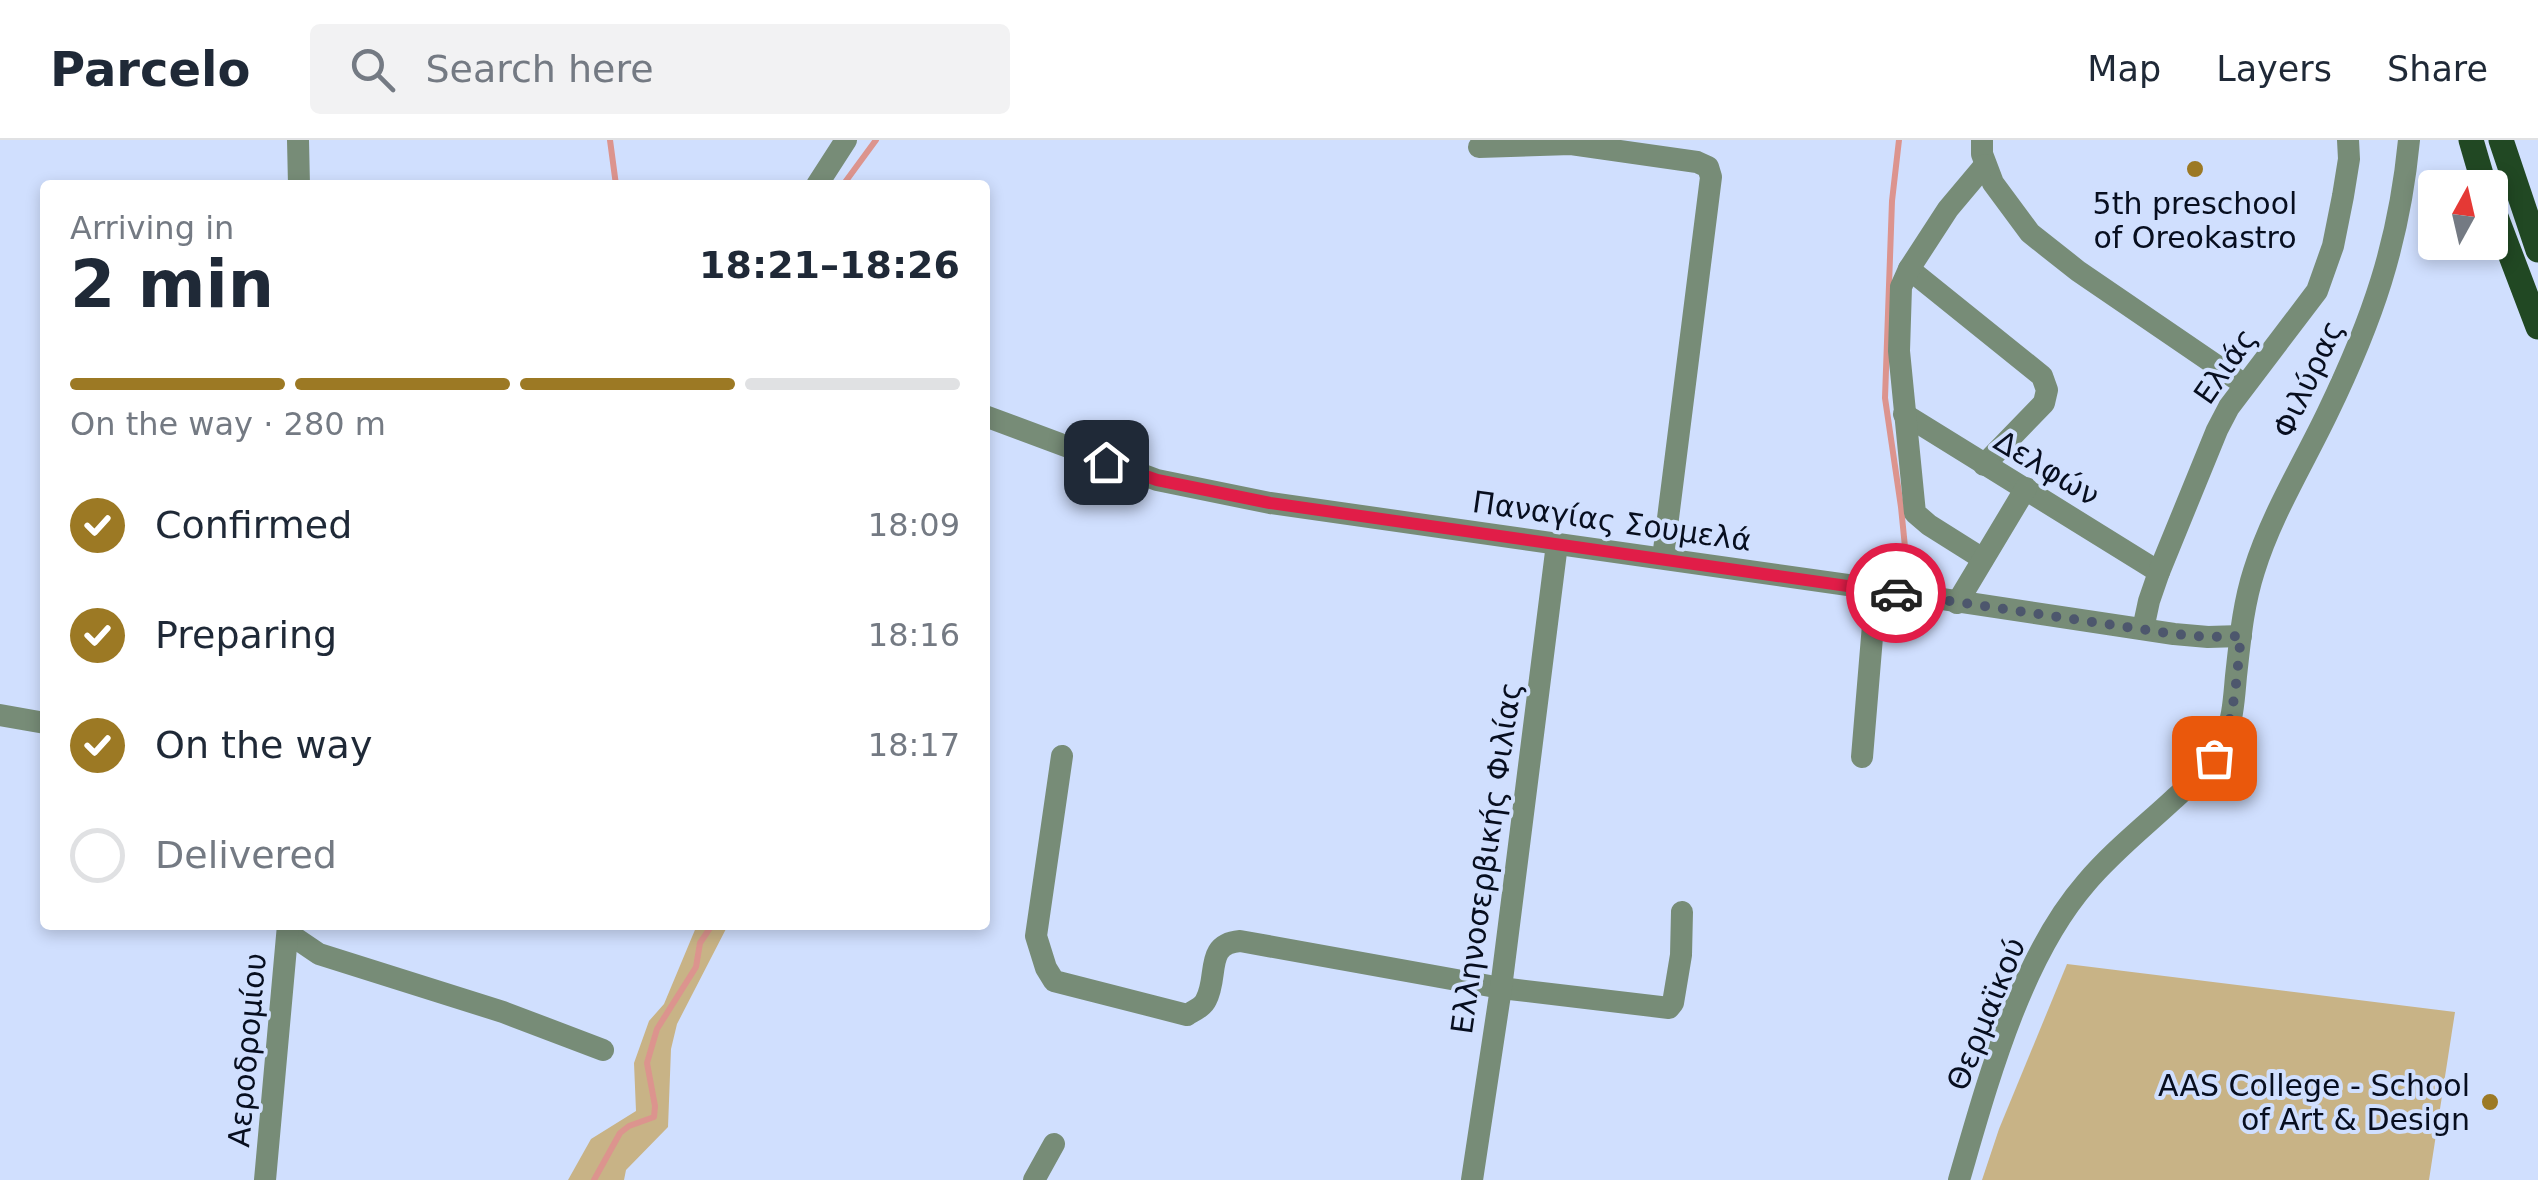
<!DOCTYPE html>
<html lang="en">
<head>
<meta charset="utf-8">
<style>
	:root { --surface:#fff; --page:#f2f2f3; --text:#1f2937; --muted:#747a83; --line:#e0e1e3; --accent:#9c7924 }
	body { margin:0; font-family:"DejaVu Sans",sans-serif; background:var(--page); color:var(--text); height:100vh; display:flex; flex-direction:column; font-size:38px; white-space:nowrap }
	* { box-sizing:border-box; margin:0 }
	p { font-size:32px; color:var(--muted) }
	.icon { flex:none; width:55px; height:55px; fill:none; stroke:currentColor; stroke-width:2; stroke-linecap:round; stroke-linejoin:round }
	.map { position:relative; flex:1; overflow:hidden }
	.panel { position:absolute; left:40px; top:40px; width:950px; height:750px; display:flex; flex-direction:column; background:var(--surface); border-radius:10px; box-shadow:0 5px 15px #0003 }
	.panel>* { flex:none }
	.needle { width:65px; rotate:8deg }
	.controls { position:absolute; left:2418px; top:30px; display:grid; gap:20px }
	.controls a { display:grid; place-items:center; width:90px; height:90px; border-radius:10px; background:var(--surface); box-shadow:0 5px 15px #0003; font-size:50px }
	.pin { position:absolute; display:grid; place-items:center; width:85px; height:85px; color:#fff; margin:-42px; border-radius:20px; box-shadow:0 5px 15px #0006 }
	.courier { position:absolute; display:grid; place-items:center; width:100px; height:100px; margin:-50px; border:8px solid #e11d48; border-radius:50%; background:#fff; color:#222; box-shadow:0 2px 12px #0007 }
	.summary em { font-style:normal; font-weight:600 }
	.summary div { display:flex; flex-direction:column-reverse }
	.summary { display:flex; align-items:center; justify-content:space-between; height:170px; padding:0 30px }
	h1 { font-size:65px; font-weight:600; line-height:75px }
	.bar { display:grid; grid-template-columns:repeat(4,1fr); gap:15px 10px; align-content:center; height:120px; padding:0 30px }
	.bar i { height:12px; border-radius:8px; background:var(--line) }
	.bar .selected { background:var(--accent) }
	.bar p { grid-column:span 4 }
	ol { padding:0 30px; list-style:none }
	li { display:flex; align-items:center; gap:30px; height:110px }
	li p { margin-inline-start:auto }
	li .icon { padding:10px; border-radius:50%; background:var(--accent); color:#fff; stroke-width:4 }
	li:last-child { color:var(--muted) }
	li i { width:55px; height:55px; border:5px solid var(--line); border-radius:50% }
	header { display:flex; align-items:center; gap:60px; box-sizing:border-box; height:140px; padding:0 50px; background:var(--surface); border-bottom:2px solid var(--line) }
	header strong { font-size:48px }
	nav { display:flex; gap:55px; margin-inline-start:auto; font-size:35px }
	.search { width:700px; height:90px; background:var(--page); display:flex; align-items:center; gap:25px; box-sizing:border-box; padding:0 35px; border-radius:10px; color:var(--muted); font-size:38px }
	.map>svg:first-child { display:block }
	.green { fill:#c8b386 }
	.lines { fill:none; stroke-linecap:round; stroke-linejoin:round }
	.stream { stroke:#dc948e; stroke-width:6 }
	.minor { stroke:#778c77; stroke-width:22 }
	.major { stroke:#214823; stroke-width:25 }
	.done { stroke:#4d576d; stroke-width:10; stroke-dasharray:0 18 }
	.route { stroke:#e11d48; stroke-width:12 }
	.poi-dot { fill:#9c7924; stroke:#d0dffe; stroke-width:4 }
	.labels { text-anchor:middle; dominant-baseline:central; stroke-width:8; stroke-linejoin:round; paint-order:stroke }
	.poi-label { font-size:30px; fill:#070e1f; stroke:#d0dffe }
	.street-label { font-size:30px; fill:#070e1f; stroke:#d0dffe }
</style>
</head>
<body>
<header>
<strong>Parcelo</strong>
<div class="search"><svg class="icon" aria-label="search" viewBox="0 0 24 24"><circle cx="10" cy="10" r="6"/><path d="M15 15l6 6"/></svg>Search here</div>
<nav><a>Map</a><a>Layers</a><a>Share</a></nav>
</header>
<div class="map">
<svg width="2538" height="1040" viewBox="0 0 2538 1040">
	<rect width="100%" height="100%" fill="#d0dffe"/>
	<g class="green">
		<path d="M697,785H728L677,884L671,909L668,987L626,1030L624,1040H568L591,999L636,971L634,923L649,881L664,864Z"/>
		<path d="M2067,824L2455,872L2429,1040H1982L1999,989Z"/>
	</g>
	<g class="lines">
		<g class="stream">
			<path d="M610,0L616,45"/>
			<path d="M1899,0L1892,61L1885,258L1901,367L1908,437"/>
			<path d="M843,45L876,0"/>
			<path d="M594,1040L620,993L629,986L654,977L655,966L647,923L657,889L696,827L700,803L712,785"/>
		</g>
		<g class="minor">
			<path d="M298,0L299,45"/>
			<path d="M1982,0V14L1993,43L2030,93L2078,131L2245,245"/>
			<path d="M1479,7L1571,4L1697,22L1708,27L1711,37L1663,418"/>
			<path d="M817,45L846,0"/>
			<path d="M1909,129L2042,236L2047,250L2044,263L1984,325"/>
			<path d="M1904,274L2159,432"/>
			<path d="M985,276L1157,340L1270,363L1876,449L2174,494L2208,497L2241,496"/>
			<path d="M1983,419L1929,385L1915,373L1899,211L1901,147L1909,129L1948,69L1985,25"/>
			<path d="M1957,463L2026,348"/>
			<path d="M2143,489L2149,461L2159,432L2217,290L2229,267L2317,151L2333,106L2343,56L2349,19L2348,0"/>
			<path d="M0,575L45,583"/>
			<path d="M1062,616L1036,796L1046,828L1054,841L1187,875C1193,871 1203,867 1206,860C1219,836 1204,804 1240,801L1501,848L1669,868L1673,863L1681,815L1682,772"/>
			<path d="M1862,617L1876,449"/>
			<path d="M288,793L319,814L503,872L603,910"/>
			<path d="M265,1040L288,785"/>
			<path d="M1034,1040L1054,1004"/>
			<path d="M1472,1040L1501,848L1557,404"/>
			<path d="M1959,1040C1987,944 2020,819 2086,743C2112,712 2145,686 2174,659C2192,643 2212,625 2223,602C2233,582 2234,558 2236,536C2240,501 2243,465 2254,431C2271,376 2302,326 2327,274C2372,181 2399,104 2409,0"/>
		</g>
		<g class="major">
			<path d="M2471,0L2485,48"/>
			<path d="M2501,0L2538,110"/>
			<path d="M2490,61L2538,187"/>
		</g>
	</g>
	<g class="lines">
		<path class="done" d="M1896,453L2174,494L2208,497L2241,496C2236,538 2236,581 2214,618"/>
		<path class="route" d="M1106,322L1157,340L1270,363L1896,453"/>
	</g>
	<g class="poi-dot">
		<circle cx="2195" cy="29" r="10"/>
		<circle cx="2490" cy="962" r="10"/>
	</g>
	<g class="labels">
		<g class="poi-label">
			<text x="2195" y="63">5th preschool<tspan x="2195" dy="34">of Oreokastro</tspan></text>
			<text x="2470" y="945" text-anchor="end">AAS College - School<tspan x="2470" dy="34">of Art &amp; Design</tspan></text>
		</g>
		<g class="street-label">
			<text transform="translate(2225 226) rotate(-55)">Ελιάς</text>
			<text transform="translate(2308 239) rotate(-65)">Φιλύρας</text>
			<text transform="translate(2047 328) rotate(31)">Δελφών</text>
			<text transform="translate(1612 381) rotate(8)">Παναγίας Σουμελά</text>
			<text transform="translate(1486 718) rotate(-82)">Ελληνοσερβικής Φιλίας</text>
			<text transform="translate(1986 874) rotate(-68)">Θερμαϊκού</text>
			<text transform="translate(247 910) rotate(-85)">Αεροδρομίου</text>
		</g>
	</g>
</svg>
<div class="controls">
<a><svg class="needle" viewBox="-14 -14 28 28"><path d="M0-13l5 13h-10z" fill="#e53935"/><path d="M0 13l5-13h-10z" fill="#747a83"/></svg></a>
</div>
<div class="pin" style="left:2214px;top:618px;background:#ea580c"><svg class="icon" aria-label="bag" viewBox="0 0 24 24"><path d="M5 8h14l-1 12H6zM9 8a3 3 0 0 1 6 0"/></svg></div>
<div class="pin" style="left:1106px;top:322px;background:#1f2937"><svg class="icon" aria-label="home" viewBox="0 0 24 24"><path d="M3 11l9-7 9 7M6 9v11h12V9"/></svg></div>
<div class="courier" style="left:1896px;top:453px"><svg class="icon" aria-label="car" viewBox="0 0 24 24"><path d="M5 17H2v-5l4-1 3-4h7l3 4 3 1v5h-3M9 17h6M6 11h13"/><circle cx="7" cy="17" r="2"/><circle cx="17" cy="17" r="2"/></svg></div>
<section class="panel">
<div class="summary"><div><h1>2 min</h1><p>Arriving in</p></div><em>18:21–18:26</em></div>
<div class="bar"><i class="selected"></i><i class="selected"></i><i class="selected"></i><i></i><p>On the way · 280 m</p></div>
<ol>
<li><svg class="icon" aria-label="check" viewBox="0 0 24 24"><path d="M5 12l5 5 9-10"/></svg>Confirmed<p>18:09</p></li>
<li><svg class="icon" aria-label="check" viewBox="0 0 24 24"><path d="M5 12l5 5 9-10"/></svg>Preparing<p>18:16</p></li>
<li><svg class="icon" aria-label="check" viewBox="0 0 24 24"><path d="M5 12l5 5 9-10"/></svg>On the way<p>18:17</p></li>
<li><i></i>Delivered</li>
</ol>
</section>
</div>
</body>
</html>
